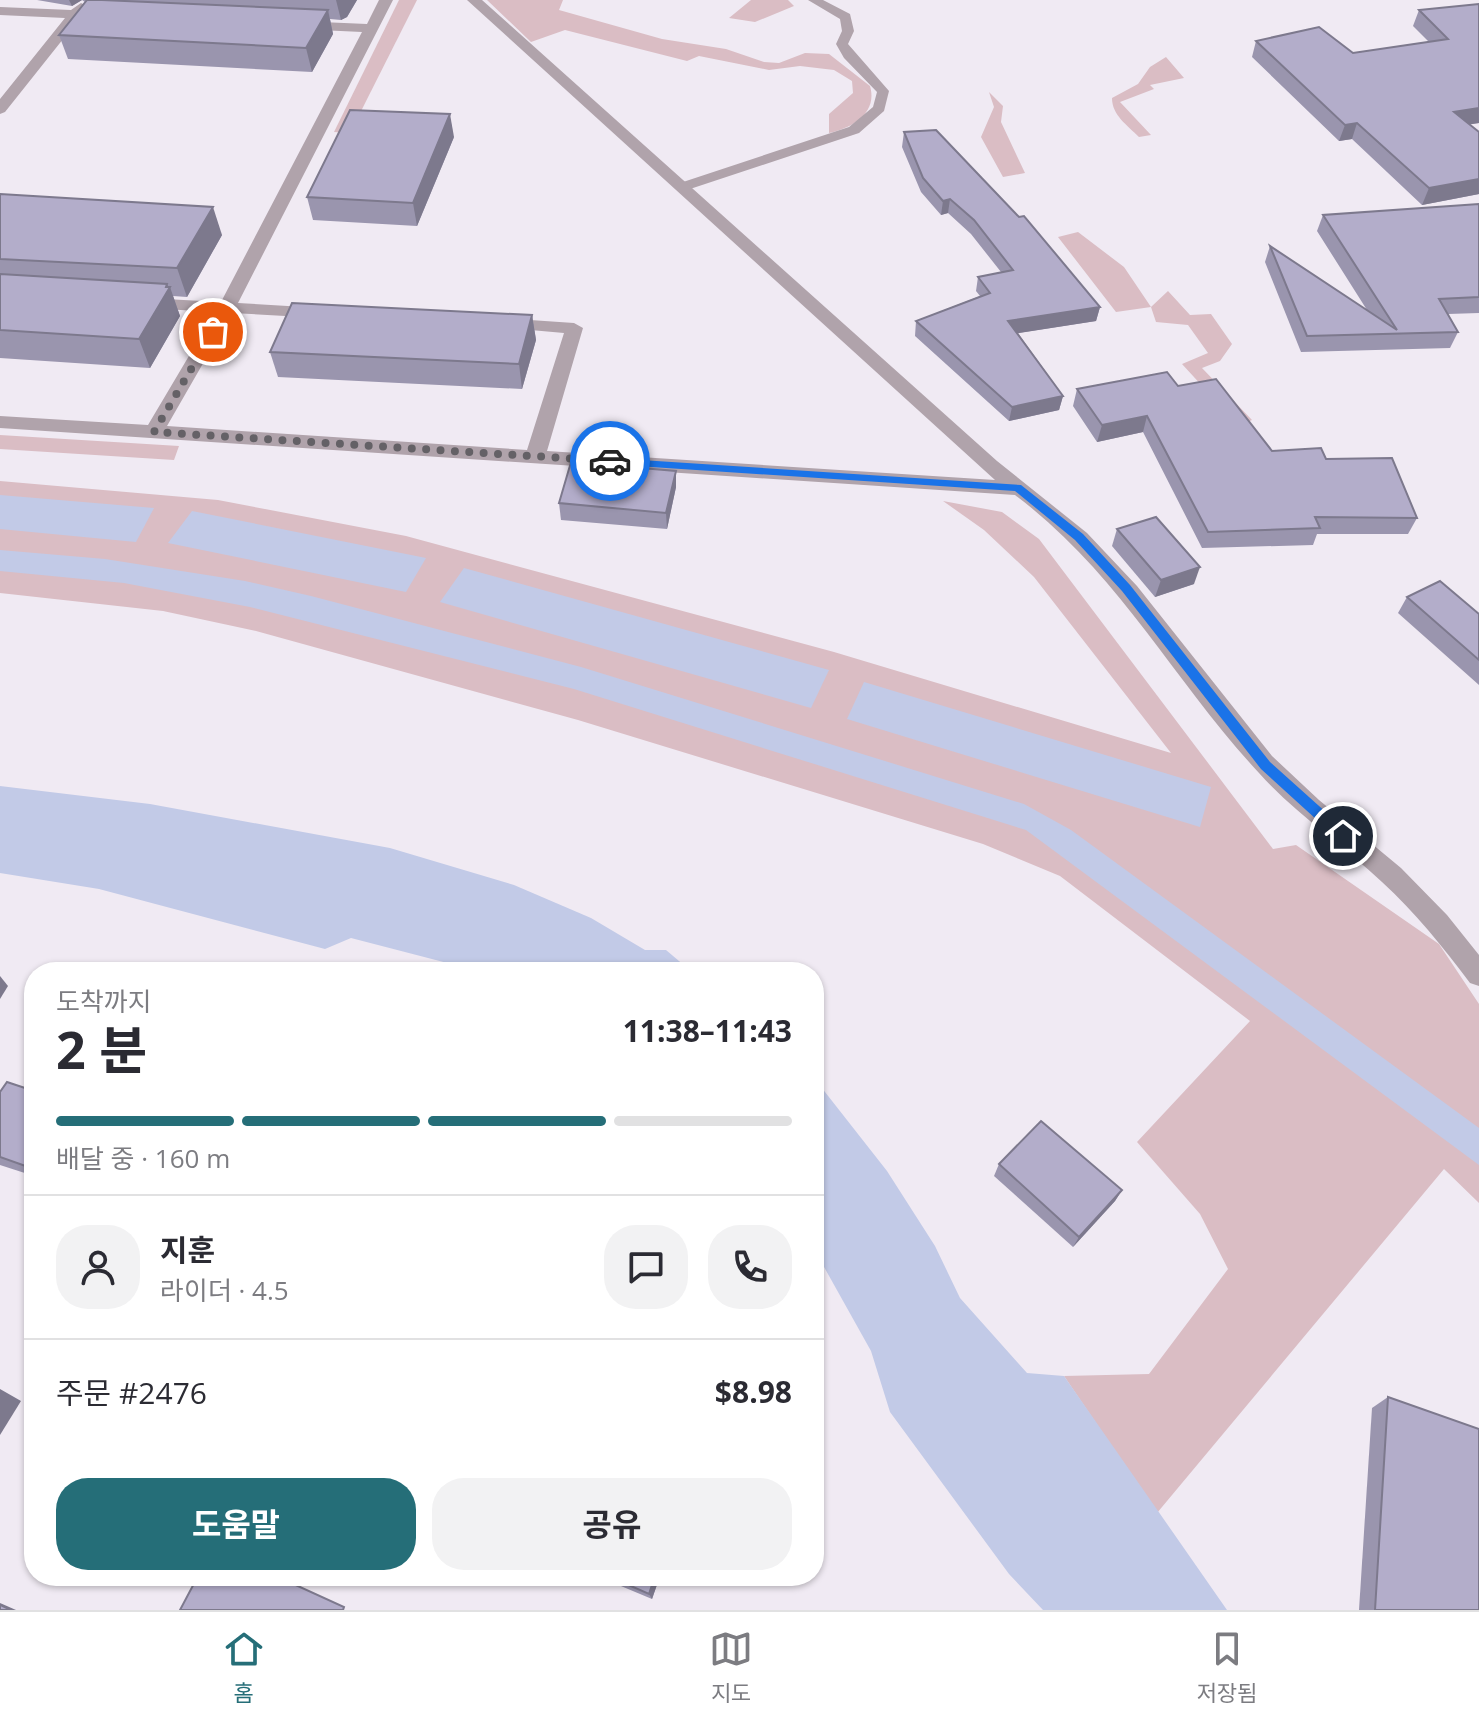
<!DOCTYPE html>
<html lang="ko">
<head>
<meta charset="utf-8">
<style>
	:root { --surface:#fff; --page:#f2f2f3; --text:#2b2b33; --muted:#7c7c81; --line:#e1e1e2; --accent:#256e78 }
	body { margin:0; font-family:"Open Sans","Noto Sans KR",sans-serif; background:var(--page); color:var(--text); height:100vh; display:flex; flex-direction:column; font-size:30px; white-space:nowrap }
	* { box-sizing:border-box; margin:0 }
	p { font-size:26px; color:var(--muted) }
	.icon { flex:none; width:44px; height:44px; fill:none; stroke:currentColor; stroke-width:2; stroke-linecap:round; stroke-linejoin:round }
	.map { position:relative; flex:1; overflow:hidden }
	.drawer { position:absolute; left:24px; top:962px; width:800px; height:624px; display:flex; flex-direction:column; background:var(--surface); border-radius:32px; box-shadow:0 2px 6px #0004 }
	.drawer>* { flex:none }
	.pin { position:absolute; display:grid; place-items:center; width:68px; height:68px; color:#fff; margin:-34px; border:4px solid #fff; border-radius:50%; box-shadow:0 2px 8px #0007 }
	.courier { position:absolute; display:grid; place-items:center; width:80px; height:80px; margin:-40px; border:6px solid #1a73e8; border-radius:50%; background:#fff; color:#222; box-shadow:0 2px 10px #0007 }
	.headline em { font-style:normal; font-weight:700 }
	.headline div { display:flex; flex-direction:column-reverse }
	.headline { display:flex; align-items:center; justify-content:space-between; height:136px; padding:0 32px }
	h1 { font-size:52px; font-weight:700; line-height:60px }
	.bar { display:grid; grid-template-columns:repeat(4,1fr); gap:12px 8px; align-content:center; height:96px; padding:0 32px }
	.bar i { height:10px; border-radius:6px; background:var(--line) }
	.bar .active { background:var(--accent) }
	.bar p { grid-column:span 4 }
	.line { display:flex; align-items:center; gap:20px; padding:0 32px; border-top:2px solid var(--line) }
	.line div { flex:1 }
	.round { display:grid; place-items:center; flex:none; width:84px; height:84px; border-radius:32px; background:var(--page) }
	.cta { display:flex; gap:16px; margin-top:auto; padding:16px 32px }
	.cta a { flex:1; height:92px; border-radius:32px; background:var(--accent); color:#fff; font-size:32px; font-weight:700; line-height:92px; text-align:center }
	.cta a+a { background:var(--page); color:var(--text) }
	.dock { display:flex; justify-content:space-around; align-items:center; height:112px; border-top:2px solid var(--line); background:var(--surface); font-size:22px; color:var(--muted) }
	.dock a { display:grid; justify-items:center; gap:4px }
	.dock .active { color:var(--accent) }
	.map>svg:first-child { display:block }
	.green { fill:#dabdc4 }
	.water { fill:#c2cae7 }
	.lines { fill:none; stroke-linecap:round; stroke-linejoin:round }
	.lane { fill:#b0a3ab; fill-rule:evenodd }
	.street { fill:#b0a3ab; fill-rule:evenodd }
	.wall { fill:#9a95ae }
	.shaded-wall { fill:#7d798d }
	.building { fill:#b3adca; stroke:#7d798d; stroke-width:2 }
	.route { fill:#1a73e8 }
	.done { stroke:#646166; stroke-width:8; stroke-dasharray:0 14.4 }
</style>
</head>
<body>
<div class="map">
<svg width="1479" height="1610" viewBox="0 0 1479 1610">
	<rect width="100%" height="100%" fill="#f0eaf3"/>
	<g class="green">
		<path d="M399,0H417L350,133L334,132Z"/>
		<path d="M487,0H563L559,10L662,39L726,49L764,62L779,63L805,53L829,54L870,86C878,113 852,128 829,133V114L853,93L852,81L834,70L800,66L769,70L699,56L687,61L565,30L531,42Z"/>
		<path d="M751,0H788L794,6L755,22L729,18Z"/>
		<path d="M1166,57L1184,78L1150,85L1154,89L1120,102L1151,135L1139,137C1127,125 1112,115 1112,98L1138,84L1150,67Z"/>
		<path d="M989,92L1003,106L1001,122L1025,173L1003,177L981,137L994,107Z"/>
		<path d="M1078,232L1124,267L1151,307L1168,291L1190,315L1211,314L1232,344L1220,361L1202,368L1252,420L1239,426L1182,364L1208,353L1188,325L1156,322L1151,307L1116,312L1058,237Z"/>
		<path d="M0,435L179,446L174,460L0,449Z"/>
		<path d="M0,481L218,500L406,536L834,652L1171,753L1034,577L984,530L943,501L1002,512L1039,539L1273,849L1296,845L1439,944L1479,1004V1203L1444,1169L1157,1513L1064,1376L1149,1374L1228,1269L1200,1214L1137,1142L1250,1021L1060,876L983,844L578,720L256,631L163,611L0,593Z"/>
	</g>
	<g class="water">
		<path d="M0,495L154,508L136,542L0,529Z"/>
		<path d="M192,511L426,558L406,592L168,543Z"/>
		<path d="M0,550L105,559L245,581L311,596L581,667L1024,804L1071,830L1479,1128V1165L1026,830L574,689L250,607L124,583L0,571Z"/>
		<path d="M464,568L829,670L811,708L440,602Z"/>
		<path d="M864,682L1211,787L1200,827L847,719Z"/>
		<path d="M0,786L150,804L390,848L514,885L591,918L645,950H666L692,972H482L351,938L325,949L99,889L0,873Z"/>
		<path d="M814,1078L887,1171L935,1246L960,1298L1027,1373L1064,1376L1227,1610H1043L1009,1574L890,1412L871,1351L814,1249Z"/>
	</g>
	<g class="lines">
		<path class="lane" d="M808,0H823L850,14L854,31L848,44L889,91L884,111L859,133L687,190H677V184L849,127L873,107L877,92L844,58L836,44L842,31L840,19Z"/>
		<g class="street">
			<path d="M379,0H393L238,303L321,308L330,313L321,318L232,313L167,426L527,450L564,333L496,327L493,323L496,319L502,318L574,323L583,328L547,451L995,480L467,0H482L997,461L1087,533L1137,586L1272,756L1319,800L1401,868L1447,915L1479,955V986L1470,983C1443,947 1415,912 1382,882C1342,844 1296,814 1259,773C1172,679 1120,574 1015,495L0,428V416L148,425L215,312L146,308L137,303L146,298L221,302L362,32L298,29L291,25L298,21L367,24Z"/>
			<path d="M81,3L88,7L85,11L105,12L112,16L105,20L79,19L5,112L0,114V99L65,18L0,15V7L71,10Z"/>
		</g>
	</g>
	<g class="wall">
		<path d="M37,0H357L347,17L341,20L330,19L333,34L312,72L68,59L59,35L85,2L82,0L72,6Z"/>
		<path d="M1479,4V123L1469,124L1479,132V194L1422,205L1352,139L1339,141L1252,57L1256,41L1353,53L1429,42L1413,26L1419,10Z"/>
		<path d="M904,132L1100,307L1096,321L1018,333L1063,396L1059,410L1009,421L915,336L916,321L980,296L976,291L978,277L1001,272L971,234L948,213L941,215L921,192L902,147Z"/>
		<path d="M454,137L417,226L313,220L307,197Z"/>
		<path d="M0,194L222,235L187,297L173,296L180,316L150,368L0,358Z"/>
		<path d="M1479,204V313L1448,314L1458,332L1450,348L1301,352L1265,262L1270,246L1367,310L1317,231L1323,215Z"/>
		<path d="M532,315L536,340L522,389L278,377L270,352Z"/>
		<path d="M1178,386L1272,451L1326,459L1417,518L1408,534H1317L1313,545L1202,548L1143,432L1097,442L1073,406L1077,389Z"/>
		<path d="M676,471V487L667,529L561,520L559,503Z"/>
		<path d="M1117,529L1194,584L1155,597L1112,546Z"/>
		<path d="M1407,597L1479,614V685L1398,613Z"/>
		<path d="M34,1091V1176L0,1165V1092Z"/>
		<path d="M999,1164L1122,1190L1115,1201L1073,1247L994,1176Z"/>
		<path d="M1388,1397L1479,1610H1359L1372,1408Z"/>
		<path d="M597,1576H660L652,1599Z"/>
	</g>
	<g class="shaded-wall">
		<path d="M69,0H82L72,6Z"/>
		<path d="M336,0H357L347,17L341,20Z"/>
		<path d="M328,10L333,34L312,72L306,48Z"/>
		<path d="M1479,108V123L1447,128L1454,112Z"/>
		<path d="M450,114L454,137L417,226L413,203Z"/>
		<path d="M1357,123L1352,139L1339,141L1345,125Z"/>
		<path d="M1479,179V194L1422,205L1429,188Z"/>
		<path d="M950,199L948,213L941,215L943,201Z"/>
		<path d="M213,207L222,235L187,297L177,268Z"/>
		<path d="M167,284L169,288L170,287L180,316L150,368L139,339Z"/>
		<path d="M1100,307L1096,321L1006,335L1008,321Z"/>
		<path d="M532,315L536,340L522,389L519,364Z"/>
		<path d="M1063,396L1059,410L1009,421L1012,407Z"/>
		<path d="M1147,416L1143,432L1097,442L1102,425Z"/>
		<path d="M676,471V487L667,529L666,513Z"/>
		<path d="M1200,567L1194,584L1155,597L1161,580Z"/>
		<path d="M0,976L8,986L0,999Z"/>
		<path d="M1122,1190L1115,1201L1073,1247L1079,1237Z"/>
		<path d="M0,1389L21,1401L0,1435Z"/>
		<path d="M655,1576H660L652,1599L649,1594Z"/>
		<path d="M0,1603L16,1610H11L0,1605Z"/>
	</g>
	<g class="building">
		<path d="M87,0H102L328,10L306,48L59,35Z"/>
		<path d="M1479,4V108L1454,112L1479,132V179L1429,188L1357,123L1345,125L1256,41L1319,27L1353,53L1448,39L1419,10Z"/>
		<path d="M350,110L450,114L413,203L307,197Z"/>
		<path d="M936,130L1019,217L1024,216L1100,307L1008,321L1063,396L1012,407L916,321L990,293L978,277L1013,270L974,220L950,199L943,201L923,178L904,132Z"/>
		<path d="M0,194L213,207L177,268L0,259Z"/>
		<path d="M1479,204V297L1439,299L1458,332L1307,336L1270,246L1397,330L1323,215Z"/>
		<path d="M0,274L167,284L166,287H170L139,339L0,330Z"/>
		<path d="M292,303L532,315L519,364L270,352Z"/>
		<path d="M1167,372L1178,386L1216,379L1272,451L1321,448L1326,459L1392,458L1417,518L1315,517L1320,528L1208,532L1147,416L1102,425L1077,389Z"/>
		<path d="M571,462L676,471L666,513L559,503Z"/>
		<path d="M1156,517L1200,567L1161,580L1117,529Z"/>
		<path d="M1440,581L1479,614V660L1407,597Z"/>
		<path d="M7,1082L34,1091V1169L0,1157V1092Z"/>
		<path d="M1041,1121L1122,1190L1079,1237L999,1164Z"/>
		<path d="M1388,1397L1479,1429V1610H1375Z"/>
		<path d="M198,1576H276L344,1607L343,1610H180Z"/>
		<path d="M608,1576H655L649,1594Z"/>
		<path d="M0,1605L11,1610H0Z"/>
	</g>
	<path class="route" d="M610,458L1021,485L1083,534L1130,585L1270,762L1348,832V840H1339L1261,769L1122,591L1075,540L1015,491L606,464V459Z"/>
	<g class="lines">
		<path class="done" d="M213,332L154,432L610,461"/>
	</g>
</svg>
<div class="pin" style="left:213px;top:332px;background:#ea580c"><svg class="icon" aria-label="bag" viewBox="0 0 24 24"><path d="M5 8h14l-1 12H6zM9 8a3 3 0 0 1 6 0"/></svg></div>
<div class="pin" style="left:1343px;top:836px;background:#1f2937"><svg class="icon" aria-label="home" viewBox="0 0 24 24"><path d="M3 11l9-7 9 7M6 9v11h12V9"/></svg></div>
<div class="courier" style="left:610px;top:461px"><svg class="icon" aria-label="car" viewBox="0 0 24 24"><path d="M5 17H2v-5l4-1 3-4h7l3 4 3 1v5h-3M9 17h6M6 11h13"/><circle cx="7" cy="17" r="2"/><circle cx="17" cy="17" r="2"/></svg></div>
<section class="drawer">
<div class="headline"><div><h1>2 분</h1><p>도착까지</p></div><em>11:38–11:43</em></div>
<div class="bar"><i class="active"></i><i class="active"></i><i class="active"></i><i></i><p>배달 중 · 160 m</p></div>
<div class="line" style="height:144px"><a class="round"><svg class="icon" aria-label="person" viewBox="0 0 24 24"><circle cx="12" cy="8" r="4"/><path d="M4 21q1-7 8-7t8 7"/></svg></a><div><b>지훈</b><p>라이더 · 4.5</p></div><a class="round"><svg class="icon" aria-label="chat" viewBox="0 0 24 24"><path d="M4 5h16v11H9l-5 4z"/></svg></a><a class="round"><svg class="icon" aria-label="phone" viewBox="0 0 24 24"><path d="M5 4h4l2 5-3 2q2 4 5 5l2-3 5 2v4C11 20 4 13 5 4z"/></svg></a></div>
<div class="line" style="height:104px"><div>주문 #2476</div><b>$8.98</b></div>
<div class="cta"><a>도움말</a><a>공유</a></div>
</section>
</div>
<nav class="dock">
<a class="active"><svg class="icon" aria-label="home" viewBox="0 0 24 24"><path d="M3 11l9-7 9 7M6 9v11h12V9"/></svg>홈</a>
<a><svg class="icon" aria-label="map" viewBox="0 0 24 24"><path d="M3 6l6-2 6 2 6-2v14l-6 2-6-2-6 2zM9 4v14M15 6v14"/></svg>지도</a>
<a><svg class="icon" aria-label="saved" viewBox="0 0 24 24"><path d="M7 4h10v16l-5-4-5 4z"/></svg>저장됨</a>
</nav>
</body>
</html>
